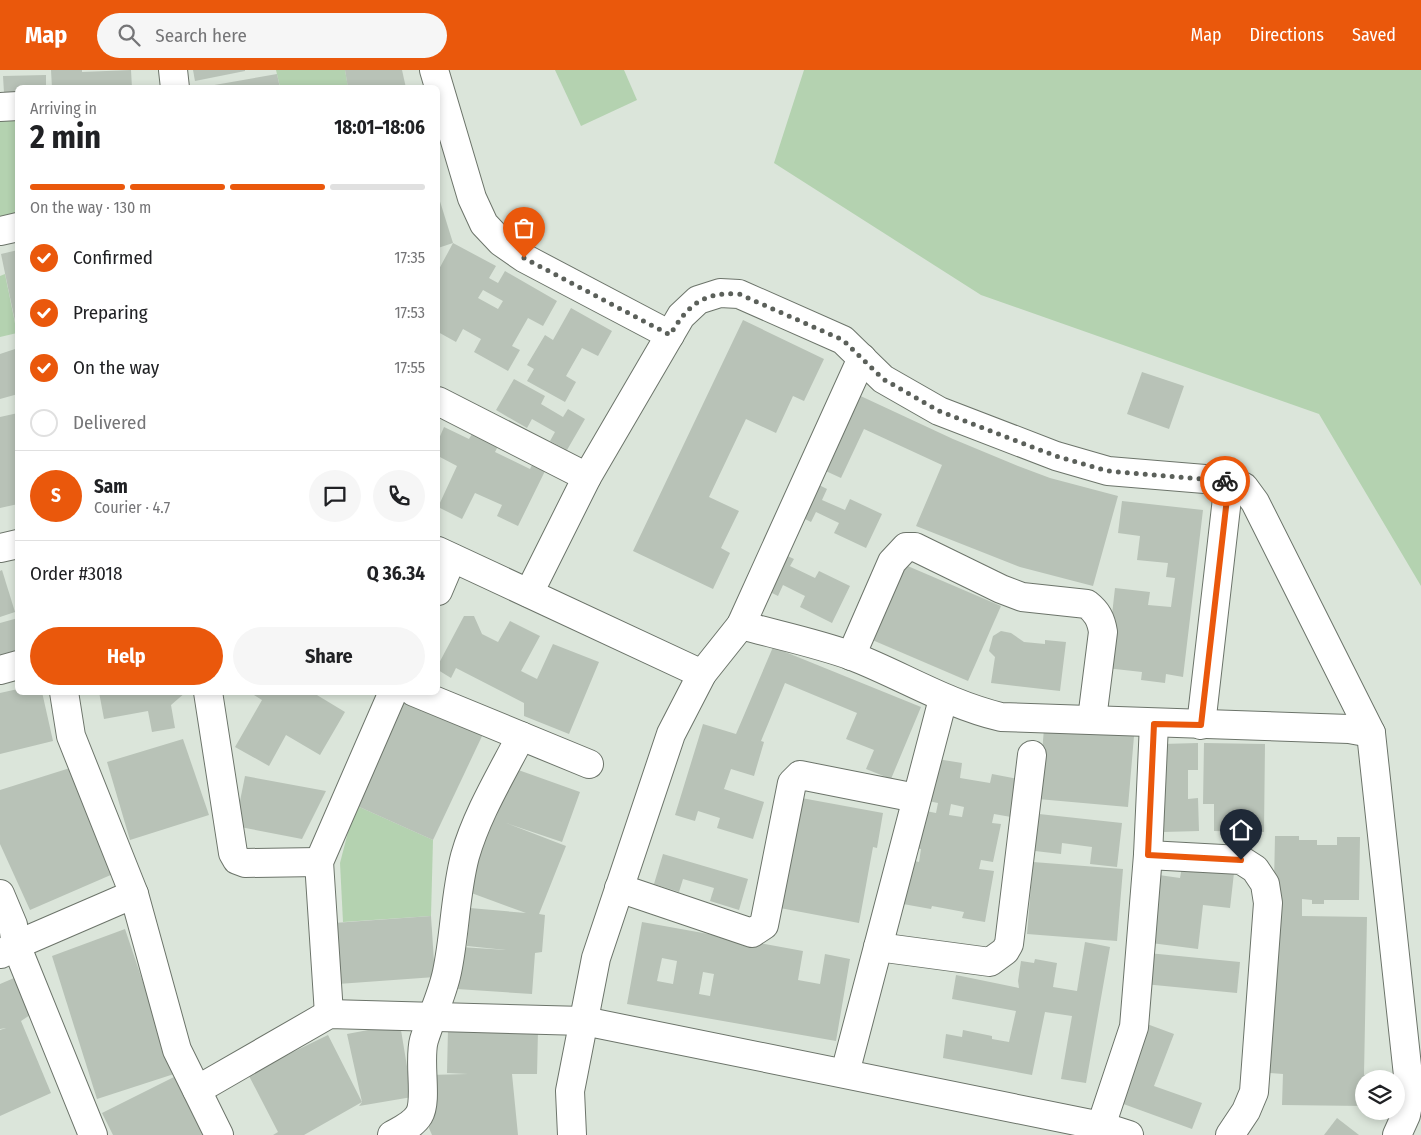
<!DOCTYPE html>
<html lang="en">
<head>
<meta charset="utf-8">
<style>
	:root { --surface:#fff; --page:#f6f6f6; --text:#202124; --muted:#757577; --line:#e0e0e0; --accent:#ea580c }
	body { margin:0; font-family:"Fira Sans Condensed",sans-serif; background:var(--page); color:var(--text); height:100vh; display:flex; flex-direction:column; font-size:19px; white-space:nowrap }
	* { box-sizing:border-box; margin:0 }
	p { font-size:16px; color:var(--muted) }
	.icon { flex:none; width:28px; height:28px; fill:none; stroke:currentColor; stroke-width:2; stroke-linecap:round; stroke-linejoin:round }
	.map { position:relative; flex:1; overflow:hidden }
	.side { position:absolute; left:15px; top:15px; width:425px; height:610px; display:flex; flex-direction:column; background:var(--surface); border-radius:8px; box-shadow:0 2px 8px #0003 }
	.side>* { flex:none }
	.controls { position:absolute; left:1355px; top:1000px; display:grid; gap:10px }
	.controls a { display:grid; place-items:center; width:50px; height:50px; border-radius:50%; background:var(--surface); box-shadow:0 2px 8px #0003; font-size:25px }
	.pin { position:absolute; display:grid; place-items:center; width:42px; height:42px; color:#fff; margin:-51px -21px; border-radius:50% 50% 50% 0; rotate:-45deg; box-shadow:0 0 5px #0007 }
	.pin .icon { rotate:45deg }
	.courier { position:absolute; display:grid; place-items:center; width:50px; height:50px; margin:-25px; border:4px solid #ea580c; border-radius:50%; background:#fff; color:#222; box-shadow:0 1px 6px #0007 }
	.summary em { font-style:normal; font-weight:700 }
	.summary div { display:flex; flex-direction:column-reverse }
	.summary { display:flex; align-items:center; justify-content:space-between; height:85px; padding:0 15px }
	h1 { font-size:32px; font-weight:700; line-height:38px }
	.bar { display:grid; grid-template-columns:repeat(4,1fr); gap:8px 5px; align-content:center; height:60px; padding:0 15px }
	.bar i { height:6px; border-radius:4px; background:var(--line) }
	.bar .current { background:var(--accent) }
	.bar p { grid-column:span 4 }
	.line { display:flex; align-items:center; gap:12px; padding:0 15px; border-top:1px solid var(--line) }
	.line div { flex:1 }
	.round { display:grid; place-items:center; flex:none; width:52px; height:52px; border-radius:26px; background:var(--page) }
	ol { padding:0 15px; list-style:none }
	li { display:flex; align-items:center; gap:15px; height:55px }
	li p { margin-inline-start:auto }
	li .icon { padding:5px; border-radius:50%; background:var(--accent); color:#fff; stroke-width:4 }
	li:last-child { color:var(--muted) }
	li i { width:28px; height:28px; border:2px solid var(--line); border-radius:50% }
	.button { display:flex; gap:10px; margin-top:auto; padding:10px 15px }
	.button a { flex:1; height:58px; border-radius:30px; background:var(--accent); color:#fff; font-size:20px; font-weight:700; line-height:58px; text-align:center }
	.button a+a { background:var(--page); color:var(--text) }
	header { display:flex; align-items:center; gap:30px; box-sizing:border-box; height:70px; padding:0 25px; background:var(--accent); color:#fff }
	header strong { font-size:24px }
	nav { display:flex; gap:28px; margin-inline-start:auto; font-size:18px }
	.search { width:350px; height:45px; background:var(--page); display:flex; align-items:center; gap:12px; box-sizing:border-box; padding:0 18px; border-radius:28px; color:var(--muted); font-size:19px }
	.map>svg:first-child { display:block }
	.green { fill:#b4d2b0 }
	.building { fill:#b8c2b7; fill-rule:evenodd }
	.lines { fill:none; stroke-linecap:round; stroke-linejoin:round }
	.minor-casing { stroke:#6c746a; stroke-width:30 }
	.minor { stroke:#fff; stroke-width:28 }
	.done { stroke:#5b605a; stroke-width:5; stroke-dasharray:0 9 }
	.route { stroke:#ea580c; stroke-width:6 }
</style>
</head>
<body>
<header>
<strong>Map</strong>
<div class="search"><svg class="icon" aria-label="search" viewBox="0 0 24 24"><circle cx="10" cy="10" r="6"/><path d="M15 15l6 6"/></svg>Search here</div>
<nav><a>Map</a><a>Directions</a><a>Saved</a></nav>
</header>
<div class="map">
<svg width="1421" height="1065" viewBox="0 0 1421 1065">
	<rect width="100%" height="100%" fill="#dbe5da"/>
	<g class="green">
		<path d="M276,0H345L348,17H280Z"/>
		<path d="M555,0H624L637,30L581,56Z"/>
		<path d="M804,0H1421V516L1319,344L981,225L774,93Z"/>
		<path d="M18,45L17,148L0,151V46Z"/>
		<path d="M5,204L17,263L0,267V206Z"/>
		<path d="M355,735L433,770L431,846L343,852L340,793Z"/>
	</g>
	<g class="building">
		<path d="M51,0H82V2L131,0L132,18H52Z"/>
		<path d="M193,0H245V1L195,11Z"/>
		<path d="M345,0H402L406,18H348Z"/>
		<path d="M277,4L280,18H203V17Z"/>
		<path d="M46,5V18H18V23H4L3,6Z"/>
		<path d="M438,125L453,173L496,196L489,208L498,213L505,201L557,231L543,256L528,248L512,276L520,280L508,301L474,282L481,269L463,259L456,272L438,262V201L453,173L438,178ZM483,220L503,231L498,239L478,228Z"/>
		<path d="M18,180V261H17L1,184Z"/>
		<path d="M571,238L612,261L598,286L582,278L566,306L576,312L565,332L527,311L534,299L527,295L545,265L553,270Z"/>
		<path d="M743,250L824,289L804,331L793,326L776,363L746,349L709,427L739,441L721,478L730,483L713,519L633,481Z"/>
		<path d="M18,278V324L0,329V284Z"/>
		<path d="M1142,302L1184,316L1169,359L1127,344Z"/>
		<path d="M514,309L545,326L541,334L563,347L568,339L585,349L567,380L550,371L555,362L532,349L527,358L496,340Z"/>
		<path d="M852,322L953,369L1018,396L1050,408L1118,426L1093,516L1020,497L916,456L942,395L864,359L841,408L817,397Z"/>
		<path d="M18,343V434L0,438V347Z"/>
		<path d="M444,357L469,369L472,364L498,376L495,382L530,399L533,393L546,399L518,456L497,446L502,435L475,423L462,449L438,437L457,396L438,386V371Z"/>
		<path d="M811,411L827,419L822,430L845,440L850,429L882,444L866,478L834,463L839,453L816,442L811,452L795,444Z"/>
		<path d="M1122,431L1203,440L1183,607L1166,604L1165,613L1141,610L1142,602L1106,598L1115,518L1150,522L1148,535L1171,537L1175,508L1166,507L1168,493L1137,490L1140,466L1118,463Z"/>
		<path d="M779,482L794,489L790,496L815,508L819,501L850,516L832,553L800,537L805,526L783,515L778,526L762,518Z"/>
		<path d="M896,491L1001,536L968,611L863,566Z"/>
		<path d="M2,500L15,542L0,547V501Z"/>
		<path d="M464,546H474L482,564L498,572L510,551L540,566L521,601L537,609L553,574L599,592L569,664L524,646V633L456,598L451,608L438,600V595Z"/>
		<path d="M18,548V584L0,589V553Z"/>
		<path d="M1001,561L1011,563L1024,572L1045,574V570L1066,572L1060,621L991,613L995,587L989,581L993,566Z"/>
		<path d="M773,577L921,637L891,709L866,699L874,680L846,669L857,643L785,613L761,671L764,672L754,706L731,699L724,719L764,732L753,769L717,758L720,748L698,741L695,751L675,745L703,654L736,664Z"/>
		<path d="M18,619V622H42L53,671L0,684V623Z"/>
		<path d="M99,622H186L171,635L175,658L152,662L148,641L104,649Z"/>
		<path d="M249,622H312L345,642L320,685L286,665L269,696L235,677L262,630Z"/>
		<path d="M404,624L483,664L433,770L355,735Z"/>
		<path d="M1044,659L1134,666L1128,737L1038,729Z"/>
		<path d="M183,669L209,745L130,770L107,692Z"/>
		<path d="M1198,673V700H1188V729L1198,728L1199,761L1163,762L1162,674Z"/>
		<path d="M1204,673L1265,674L1264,762L1214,761V734H1203Z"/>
		<path d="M931,688L962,693L960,708L990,713L992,704L1018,709L1011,747L994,744L992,753L1001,754L993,792L981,790L979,799L994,801L985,852L962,848L964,842L932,836L931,839L903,834L911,790L919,792L921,779L914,778L921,740L936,743L938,733L923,730ZM951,734L964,737L962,747L949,745Z"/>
		<path d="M510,697L580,722L562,772L506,753L566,776L539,844L545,845L542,882L535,883L532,924L457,919L461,877L506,880L467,876L470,838L526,843L466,821Z"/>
		<path d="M70,698L113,804L30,840L0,774V720Z"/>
		<path d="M245,706L326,721L302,769L235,756Z"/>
		<path d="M796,727L883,743L877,778L873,777L859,853L780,838Z"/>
		<path d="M1039,744L1122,753L1117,797L1090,794L1092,777L1062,773L1061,784L1035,781Z"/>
		<path d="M1275,766H1299V770H1317V775H1337V767H1360L1359,830H1324V834H1312V830L1302,829V846L1367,847L1364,1005H1373V1009H1364V1036L1282,1035L1283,1004L1270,1003Z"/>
		<path d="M663,784L748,809L739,840L710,831L714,818L683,809L679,822L654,814Z"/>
		<path d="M1033,792L1123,799L1117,871L1027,864Z"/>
		<path d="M1182,797L1234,803L1230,838L1203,835L1198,879L1151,873L1159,805L1180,808Z"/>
		<path d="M431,846L435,907L338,914L334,853Z"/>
		<path d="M642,852L803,881L798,910L820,914L825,884L850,889L836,971L627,934ZM662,888L677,891L673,914L657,911ZM703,902L714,904L710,926L699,924Z"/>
		<path d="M125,859L174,1004L97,1029L52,886Z"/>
		<path d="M1085,872L1110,877L1086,1013L1061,1009L1072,946L1045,942L1032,1005L943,988L946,964L962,967L963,960L992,966V969L1009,972L1016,941L952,929L956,905L1019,918L1018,911L1021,891L1034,893L1035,889L1057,893L1053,917L1077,921Z"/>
		<path d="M1148,883L1240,892L1237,923L1144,914Z"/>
		<path d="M14,908L30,945L21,951L51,1023L0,1046V960L6,958L0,959V914Z"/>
		<path d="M400,954L412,1027L359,1036L362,1032L347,964Z"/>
		<path d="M1147,954L1174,964L1154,1016L1202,1033L1192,1059L1118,1032Z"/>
		<path d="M448,959L538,960L537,1004H512L518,1065H432L425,1049L428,1005L468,1004L447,1003Z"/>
		<path d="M328,965L362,1032L304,1065H273L278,1062L248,1004Z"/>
		<path d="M180,1004L207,1065H113L102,1043Z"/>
		<path d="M1337,1048L1359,1065H1324Z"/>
	</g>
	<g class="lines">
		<g class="minor-casing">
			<g id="minor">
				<path d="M173,0L175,18"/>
				<path d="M434,0L472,128L484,154L501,172L524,188L670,265"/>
				<path d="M0,37L18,36"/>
				<path d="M0,161L18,157"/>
				<path d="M438,331L587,407"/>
				<path d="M0,478L18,474"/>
				<path d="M438,481L702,604"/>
				<path d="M438,521L452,488"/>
				<path d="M529,523L587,407L681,246L698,230L720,223L739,224L843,270L883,309L939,341L1056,386L1108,401L1229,411L1244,417L1255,432L1371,663L1410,1024L1406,1045L1397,1065"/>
				<path d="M741,555C777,565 816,573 852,586C903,606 947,634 1001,647L1349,659L1371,663"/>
				<path d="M851,586L892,492L906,477H915L1001,519L1022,527L1087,534C1097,542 1101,549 1103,562L1092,649"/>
				<path d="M0,600L18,595"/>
				<path d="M64,622L71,666L134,824L177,980L219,1065"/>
				<path d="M208,622L233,783L237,790L245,793L319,792"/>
				<path d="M414,622L589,694"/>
				<path d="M1201,655L1229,411"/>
				<path d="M1148,785L1241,790L1255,799L1265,814L1268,833L1254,1022L1246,1041L1230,1065"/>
				<path d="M619,818L752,863L764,855L792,713L800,705L916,728"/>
				<path d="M0,824L13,855L16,875L93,1065"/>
				<path d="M878,877L990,892L1005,881L1009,874L1032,685"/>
				<path d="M1,884L16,875L134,824"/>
				<path d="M329,944L319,792L393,622"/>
				<path d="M845,1003L943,629"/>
				<path d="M197,1020L329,944L584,951L1101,1056L1129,1065"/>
				<path d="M1101,1056L1134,957L1148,785L1154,654"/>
				<path d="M392,1065C401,1060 413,1055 419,1045C428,1030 418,991 424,970C431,947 442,926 447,902C455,864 455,824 465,786C477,744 501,705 521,666"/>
				<path d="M572,1065L570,1021L596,888L671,664L702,604L741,555L862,288"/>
			</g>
		</g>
		<use href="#minor" class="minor"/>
	</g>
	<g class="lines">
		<path class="done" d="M524,188L670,265C688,235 702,222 739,224L843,270L883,309L939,341L1006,367L1056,386L1108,401L1225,411"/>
		<path class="route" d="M1225,411H1229L1201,655L1154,654L1148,785L1241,790"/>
	</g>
</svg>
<div class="controls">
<a><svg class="icon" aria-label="layers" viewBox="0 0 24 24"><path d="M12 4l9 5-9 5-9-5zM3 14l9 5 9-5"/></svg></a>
</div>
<div class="pin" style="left:524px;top:188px;background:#ea580c"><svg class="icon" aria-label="bag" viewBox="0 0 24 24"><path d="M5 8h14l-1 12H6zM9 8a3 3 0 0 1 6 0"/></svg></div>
<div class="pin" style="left:1241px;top:790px;background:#1f2937"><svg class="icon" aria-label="home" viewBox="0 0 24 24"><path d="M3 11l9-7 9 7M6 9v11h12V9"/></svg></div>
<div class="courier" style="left:1225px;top:411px"><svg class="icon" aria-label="bike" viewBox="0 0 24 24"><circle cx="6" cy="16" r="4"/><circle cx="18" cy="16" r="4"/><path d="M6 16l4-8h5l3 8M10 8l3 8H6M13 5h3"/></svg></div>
<section class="side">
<div class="summary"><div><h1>2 min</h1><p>Arriving in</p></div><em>18:01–18:06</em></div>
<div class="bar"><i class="current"></i><i class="current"></i><i class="current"></i><i></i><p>On the way · 130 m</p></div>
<ol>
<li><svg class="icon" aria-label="check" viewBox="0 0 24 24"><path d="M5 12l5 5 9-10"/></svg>Confirmed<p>17:35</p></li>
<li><svg class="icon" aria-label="check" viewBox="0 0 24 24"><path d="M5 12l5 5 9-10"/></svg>Preparing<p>17:53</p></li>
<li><svg class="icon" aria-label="check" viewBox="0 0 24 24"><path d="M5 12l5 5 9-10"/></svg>On the way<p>17:55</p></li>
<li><i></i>Delivered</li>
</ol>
<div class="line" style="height:90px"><b class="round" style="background:var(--accent);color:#fff">S</b><div><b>Sam</b><p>Courier · 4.7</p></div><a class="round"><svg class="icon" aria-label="chat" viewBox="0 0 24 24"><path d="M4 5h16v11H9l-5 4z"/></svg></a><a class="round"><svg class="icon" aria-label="phone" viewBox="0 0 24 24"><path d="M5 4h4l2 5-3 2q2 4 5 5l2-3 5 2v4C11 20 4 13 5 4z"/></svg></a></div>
<div class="line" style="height:65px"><div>Order #3018</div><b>Q 36.34</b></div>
<div class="button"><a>Help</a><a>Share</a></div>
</section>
</div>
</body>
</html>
